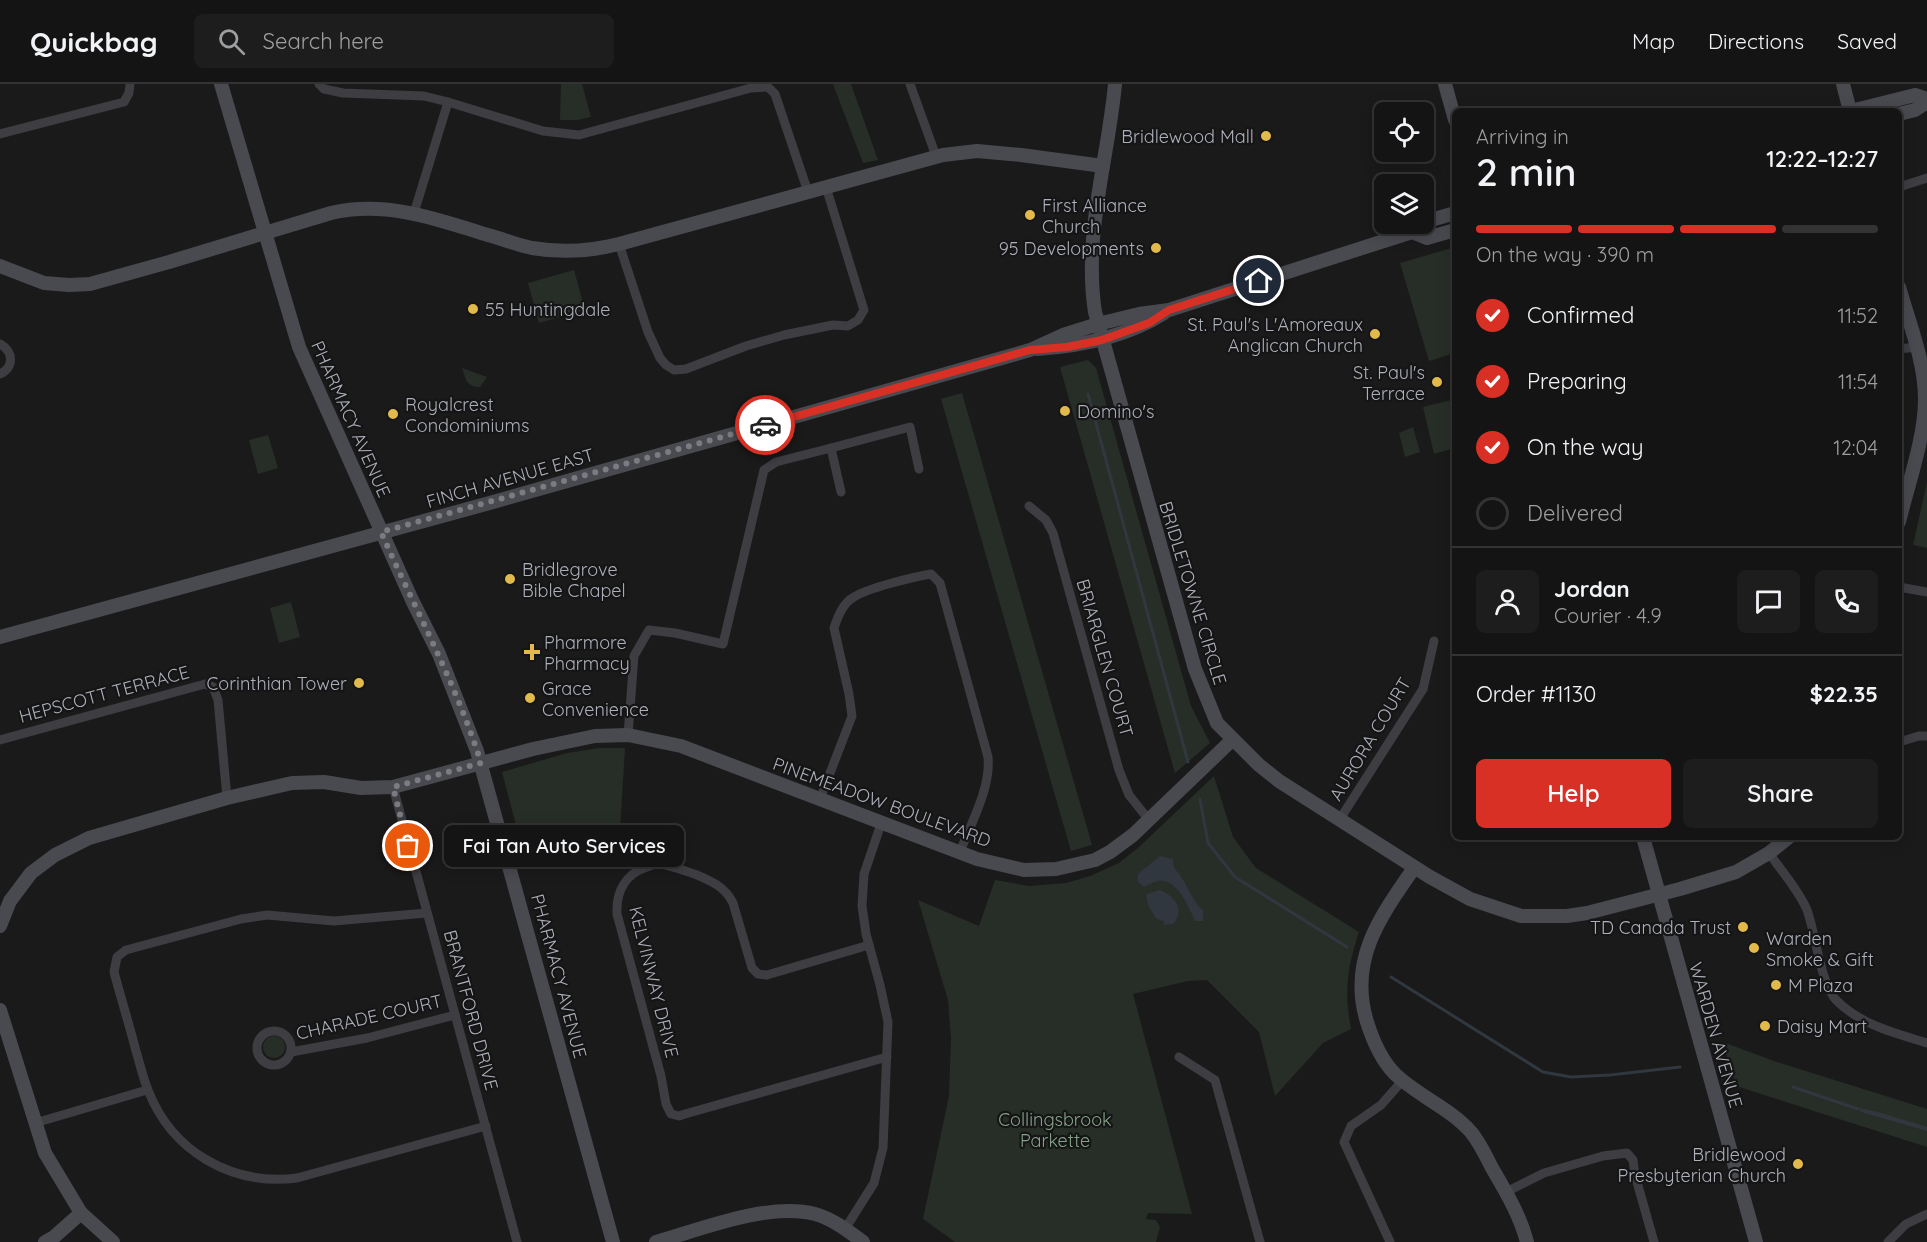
<!DOCTYPE html>
<html lang="en">
<head>
<meta charset="utf-8">
<style>
	:root { --surface:#141414; --page:#1d1d1d; --text:#f1f3f6; --muted:#9d9ea0; --line:#333334; --accent:#d93025 }
	body { margin:0; font-family:Quicksand,sans-serif; background:var(--page); color:var(--text); height:100vh; display:flex; flex-direction:column; font-size:22px; white-space:nowrap }
	* { box-sizing:border-box; margin:0 }
	p { font-size:20px; color:var(--muted) }
	.icon { flex:none; width:33px; height:33px; fill:none; stroke:currentColor; stroke-width:2; stroke-linecap:round; stroke-linejoin:round }
	.map { position:relative; flex:1; overflow:hidden }
	.drawer { position:absolute; left:1452px; top:24px; width:450px; height:732px; display:flex; flex-direction:column; background:var(--surface); border-radius:9px; box-shadow:0 3px 15px #0003,0 0 0 2px var(--line) }
	.drawer>* { flex:none }
	.controls { position:absolute; left:1374px; top:18px; display:grid; gap:12px }
	.controls a { display:grid; place-items:center; width:60px; height:60px; border-radius:9px; background:var(--surface); box-shadow:0 3px 15px #0003,0 0 0 2px var(--line); font-size:30px }
	.pin { position:absolute; display:grid; place-items:center; width:51px; height:51px; color:#fff; margin:-26px; border:3px solid #fff; border-radius:50%; box-shadow:0 2px 6px #0007 }
	.courier { position:absolute; display:grid; place-items:center; width:60px; height:60px; margin:-30px; border:4px solid #d93025; border-radius:50%; background:#fff; color:#222; box-shadow:0 2px 8px #0007 }
	.bubble { position:absolute; height:42px; border-radius:9px; background:var(--surface); box-shadow:0 3px 15px #0003,0 0 0 2px var(--line); font-size:20px; font-weight:600; line-height:42px; text-align:center }
	.headline em { font-style:normal; font-weight:600 }
	.headline div { display:flex; flex-direction:column-reverse }
	.headline { display:flex; align-items:center; justify-content:space-between; height:102px; padding:0 24px }
	h1 { font-size:39px; font-weight:600; line-height:45px }
	.bar { display:grid; grid-template-columns:repeat(4,1fr); gap:9px 6px; align-content:center; height:72px; padding:0 24px }
	.bar i { height:8px; border-radius:4px; background:var(--line) }
	.bar .current { background:var(--accent) }
	.bar p { grid-column:span 4 }
	.line { display:flex; align-items:center; gap:15px; padding:0 24px; border-top:2px solid var(--line) }
	.line div { flex:1 }
	.round { display:grid; place-items:center; flex:none; width:63px; height:63px; border-radius:9px; background:var(--page) }
	ol { padding:0 24px; list-style:none }
	li { display:flex; align-items:center; gap:18px; height:66px }
	li p { margin-inline-start:auto }
	li .icon { padding:6px; border-radius:50%; background:var(--accent); color:#fff; stroke-width:4 }
	li:last-child { color:var(--muted) }
	li i { width:33px; height:33px; border:3px solid var(--line); border-radius:50% }
	.cta { display:flex; gap:12px; margin-top:auto; padding:12px 24px }
	.cta a { flex:1; height:69px; border-radius:9px; background:var(--accent); color:#fff; font-size:24px; font-weight:600; line-height:69px; text-align:center }
	.cta a+a { background:var(--page); color:var(--text) }
	header { display:flex; align-items:center; gap:36px; box-sizing:border-box; height:84px; padding:0 30px; background:var(--surface); border-bottom:2px solid var(--line) }
	header strong { font-size:28px }
	nav { display:flex; gap:33px; margin-inline-start:auto; font-size:21px }
	.search { width:420px; height:54px; background:var(--page); display:flex; align-items:center; gap:15px; box-sizing:border-box; padding:0 21px; border-radius:9px; color:var(--muted); font-size:22px }
	.map>svg:first-child { display:block }
	.green { fill:#262e27 }
	.water { fill:#30373f }
	.lines { fill:none; stroke-linecap:round; stroke-linejoin:round }
	.stream { stroke:#30373f; stroke-width:3 }
	.street { stroke:#3d3d42; stroke-width:9 }
	.secondary { stroke:#494a50; stroke-width:14 }
	.done { stroke:#7a7c82; stroke-width:6; stroke-dasharray:0 10.8 }
	.route { stroke:#d93025; stroke-width:8 }
	.poi-dot { fill:#e2b94b; stroke:#151516; stroke-width:2 }
	.labels { text-anchor:middle; dominant-baseline:central; stroke-width:4.5; stroke-linejoin:round; paint-order:stroke }
	.poi-label { font-size:18px; fill:#adb0ba; stroke:#151516; text-anchor:start }
	.street-label { font-size:18px; fill:#adb0ba; stroke:#151516 }
	.park-label { font-size:18px; fill:#86a38a; stroke:#151516 }
</style>
</head>
<body>
<header>
<strong>Quickbag</strong>
<div class="search"><svg class="icon" aria-label="search" viewBox="0 0 24 24"><circle cx="10" cy="10" r="6"/><path d="M15 15l6 6"/></svg>Search here</div>
<nav><a>Map</a><a>Directions</a><a>Saved</a></nav>
</header>
<div class="map">
<svg width="1927" height="1158" viewBox="0 0 1927 1158">
	<rect width="100%" height="100%" fill="#1a1a1b"/>
	<g class="green">
		<path d="M561,0H582L591,33L577,36H560Z"/>
		<path d="M833,0H851L878,76L863,79Z"/>
		<path d="M1455,163V269L1429,277L1400,179Z"/>
		<path d="M574,186L585,226L539,239L528,199Z"/>
		<path d="M1088,276L1096,284L1191,622L1210,659L1175,689L1060,283Z"/>
		<path d="M462,284L487,293L480,303C466,303 466,295 462,284Z"/>
		<path d="M962,309L1092,761L1071,767L941,315Z"/>
		<path d="M1455,315V364L1434,370L1423,323Z"/>
		<path d="M1413,343L1420,368L1405,373L1399,349Z"/>
		<path d="M268,351L278,384L258,390L249,356Z"/>
		<path d="M1927,398V464L1913,461Z"/>
		<path d="M291,518L300,553L279,559L270,524Z"/>
		<path d="M600,664H625L620,746L523,768L502,688L567,669Z"/>
		<path d="M1214,692L1233,753L1256,784L1359,848C1347,884 1344,908 1351,945L1323,959L1275,1012L1259,948L1207,896L1188,897L1133,910L1192,1130L1148,1129L1146,1135L1156,1136L1160,1143L1156,1158H955L923,1135L949,1012L951,955L948,916L918,816L979,842L995,796L1029,802L1066,799L1090,792L1119,779L1139,763Z"/>
		<circle cx="274" cy="963" r="11"/>
		<path d="M1723,958L1774,977L1927,1025V1063L1736,1002Z"/>
	</g>
	<g class="water">
		<path d="M1160,772L1173,775C1173,779 1173,781 1175,785C1177,788 1180,790 1181,793C1187,801 1195,821 1203,826V837H1195C1189,824 1177,793 1158,797C1153,798 1148,801 1144,803L1138,798V790Z"/>
		<path d="M1159,806C1175,811 1186,827 1173,840L1164,841V837L1157,835C1152,829 1145,817 1147,810Z"/>
		<path d="M1859,1024L1878,1028L1927,1043V1047L1861,1028Z"/>
	</g>
	<g class="lines">
		<g class="stream">
			<path d="M1088,310L1188,678"/>
			<path d="M1200,715L1208,759L1235,793L1347,863"/>
			<path d="M1391,893L1543,988L1571,993L1610,991L1680,983"/>
			<path d="M1793,1003L1858,1025"/>
		</g>
		<g class="street">
			<path d="M319,0L324,5L343,9L424,12L448,18L543,47L579,51L751,4L768,3L775,10L808,108"/>
			<path d="M910,0L936,72"/>
			<path d="M0,50L124,18L129,9L130,0"/>
			<path d="M1899,103L1927,94"/>
			<path d="M414,129L448,18"/>
			<path d="M619,160L648,248L660,274L666,281L674,286L686,285L746,262L784,251L833,241L848,242L858,236L864,226L826,103"/>
			<path d="M0,260C14,268 14,283 0,290"/>
			<path d="M1899,265L1916,263"/>
			<path d="M831,364L910,343L919,385"/>
			<path d="M1029,422L1046,436L1053,449L1119,686L1129,711L1149,736"/>
			<path d="M1899,503L1927,508"/>
			<path d="M628,651L634,572L649,546L675,549L723,560L764,386L776,378L831,364L841,408"/>
			<path d="M0,656L205,600L213,603L218,616L227,714"/>
			<path d="M1899,658L1919,652H1927"/>
			<path d="M393,703L517,1158"/>
			<path d="M820,715L852,632L849,610L834,544C838,532 843,519 854,513C868,504 913,493 931,490L940,499L988,673C991,704 971,739 960,768"/>
			<path d="M1340,735L1423,605L1434,557"/>
			<path d="M1769,769C1782,788 1798,805 1807,826C1816,850 1820,900 1837,917C1861,941 1895,949 1927,959"/>
			<path d="M427,829L334,837L267,831L241,835L126,866L117,873L114,888C121,914 129,940 136,967C140,980 143,994 148,1006C172,1068 232,1102 297,1094L486,1042"/>
			<path d="M869,861L767,891L758,890L752,884L733,819C725,803 713,798 697,791C685,787 673,782 661,780C656,779 652,781 647,783C625,790 616,808 617,830L661,992L666,1020L671,1030L679,1032L685,1030L887,973"/>
			<circle cx="274" cy="964" r="17"/>
			<path d="M291,968L367,954L455,931"/>
			<path d="M1179,973L1215,996L1260,1158"/>
			<path d="M35,1039L147,1006"/>
			<path d="M1506,1108L1544,1089L1603,1072L1627,1069L1633,1076L1635,1091L1654,1158"/>
			<path d="M845,1145L874,1099L883,1064L888,938L880,901L866,850L862,822L864,790L881,740"/>
			<path d="M1390,1158L1344,1058L1351,1042L1381,1021L1403,996"/>
			<path d="M1888,1158L1906,1140L1927,1130"/>
		</g>
		<g class="secondary">
			<path d="M221,0L299,263L412,516L439,570L477,667L613,1158"/>
			<path d="M1115,0C1108,76 1083,151 1095,228L1195,585L1217,639L1259,681L1279,697L1430,793L1470,815L1521,832H1567L1587,829L1680,805L1736,788L1769,769L1789,753"/>
			<path d="M1445,0L1455,36"/>
			<path d="M1843,0L1850,27"/>
			<path d="M1851,27L1915,11L1927,15"/>
			<path d="M1899,30L1915,26L1927,18"/>
			<path d="M1424,138L1455,129"/>
			<path d="M1412,148L1427,154L1455,146"/>
			<path d="M0,182L44,199L69,201L90,200L169,178L331,129C385,116 437,135 488,151C503,155 517,161 532,164C561,169 591,167 619,160L943,71L977,67L1021,71L1103,82"/>
			<path d="M1899,203C1909,238 1925,278 1925,315C1925,354 1908,400 1899,438"/>
			<path d="M1037,265C1082,262 1126,253 1164,229"/>
			<path d="M0,553L486,420L988,278L1030,266L1063,251L1098,240L1139,230L1169,226L1412,148L1421,140"/>
			<path d="M1643,753L1756,1158"/>
			<path d="M1414,784C1380,833 1348,876 1367,938C1373,957 1381,976 1395,990C1418,1012 1450,1024 1471,1048C1480,1059 1486,1072 1492,1084C1506,1108 1520,1131 1527,1158"/>
			<path d="M0,842L10,817L31,789L55,771L89,754L227,714L292,699L324,698L361,704L393,703L533,665L595,652L628,651L681,662L977,775L1024,786L1056,785L1095,776L1110,768L1133,751L1232,656"/>
			<path d="M0,926L45,1069L81,1129L113,1158"/>
			<path d="M45,1158L54,1153L81,1129"/>
			<path d="M656,1158C702,1145 768,1118 815,1130C833,1135 848,1147 863,1158"/>
		</g>
	</g>
	<g class="lines">
		<path class="done" d="M408,762L393,703L481,679C456,599 415,525 381,448L765,341"/>
		<path class="route" d="M765,341L1030,266L1067,263L1102,256L1149,239L1169,226L1259,197"/>
	</g>
	<g class="poi-dot">
		<circle cx="1266" cy="52" r="6"/>
		<circle cx="1030" cy="131" r="6"/>
		<circle cx="1156" cy="164" r="6"/>
		<circle cx="473" cy="225" r="6"/>
		<circle cx="1375" cy="250" r="6"/>
		<circle cx="1437" cy="298" r="6"/>
		<circle cx="1065" cy="327" r="6"/>
		<circle cx="393" cy="330" r="6"/>
		<circle cx="510" cy="495" r="6"/>
		<path d="M529 559h6v6h6v6h-6v6h-6v-6h-6v-6h6z"/>
		<circle cx="359" cy="599" r="6"/>
		<circle cx="530" cy="614" r="6"/>
		<circle cx="1743" cy="843" r="6"/>
		<circle cx="1754" cy="864" r="6"/>
		<circle cx="1776" cy="901" r="6"/>
		<circle cx="1765" cy="942" r="6"/>
		<circle cx="1798" cy="1080" r="6"/>
	</g>
	<g class="labels">
		<g class="poi-label">
			<text x="1254" y="52" text-anchor="end">Bridlewood Mall</text>
			<text x="1042" y="121">First Alliance<tspan x="1042" dy="21">Church</tspan></text>
			<text x="1144" y="164" text-anchor="end">95 Developments</text>
			<text x="485" y="225">55 Huntingdale</text>
			<text x="1363" y="240" text-anchor="end">St. Paul's L'Amoreaux<tspan x="1363" dy="21">Anglican Church</tspan></text>
			<text x="1425" y="288" text-anchor="end">St. Paul's<tspan x="1425" dy="21">Terrace</tspan></text>
			<text x="405" y="320">Royalcrest<tspan x="405" dy="21">Condominiums</tspan></text>
			<text x="1077" y="327">Domino's</text>
			<text x="522" y="485">Bridlegrove<tspan x="522" dy="21">Bible Chapel</tspan></text>
			<text x="544" y="558">Pharmore<tspan x="544" dy="21">Pharmacy</tspan></text>
			<text x="347" y="599" text-anchor="end">Corinthian Tower</text>
			<text x="542" y="604">Grace<tspan x="542" dy="21">Convenience</tspan></text>
			<text x="1731" y="843" text-anchor="end">TD Canada Trust</text>
			<text x="1766" y="854">Warden<tspan x="1766" dy="21">Smoke &amp; Gift</tspan></text>
			<text x="1788" y="901">M Plaza</text>
			<text x="1777" y="942">Daisy Mart</text>
			<text x="1786" y="1070" text-anchor="end">Bridlewood<tspan x="1786" dy="21">Presbyterian Church</tspan></text>
		</g>
		<g class="street-label">
			<text transform="translate(351 335) rotate(66)">PHARMACY AVENUE</text>
			<text transform="translate(510 394) rotate(-16)">FINCH AVENUE EAST</text>
			<text transform="translate(1193 509) rotate(73)">BRIDLETOWNE CIRCLE</text>
			<text transform="translate(1105 574) rotate(74)">BRIARGLEN COURT</text>
			<text transform="translate(104 610) rotate(-15)">HEPSCOTT TERRACE</text>
			<text transform="translate(1370 655) rotate(-59)">AURORA COURT</text>
			<text transform="translate(882 718) rotate(20)">PINEMEADOW BOULEVARD</text>
			<text transform="translate(559 892) rotate(75)">PHARMACY AVENUE</text>
			<text transform="translate(654 898) rotate(76)">KELVINWAY DRIVE</text>
			<text transform="translate(471 926) rotate(75)">BRANTFORD DRIVE</text>
			<text transform="translate(369 933) rotate(-13)">CHARADE COURT</text>
			<text transform="translate(1716 951) rotate(74)">WARDEN AVENUE</text>
		</g>
		<g class="park-label">
			<text x="1055" y="1035">Collingsbrook<tspan x="1055" dy="21">Parkette</tspan></text>
		</g>
	</g>
</svg>
<div class="controls">
<a><svg class="icon" aria-label="locate" viewBox="0 0 24 24"><circle cx="12" cy="12" r="6"/><path d="M12 2v4M12 18v4M2 12h4M18 12h4"/></svg></a>
<a><svg class="icon" aria-label="layers" viewBox="0 0 24 24"><path d="M12 4l9 5-9 5-9-5zM3 14l9 5 9-5"/></svg></a>
</div>
<div class="pin" style="left:408px;top:762px;background:#ea580c"><svg class="icon" aria-label="bag" viewBox="0 0 24 24"><path d="M5 8h14l-1 12H6zM9 8a3 3 0 0 1 6 0"/></svg></div>
<div class="pin" style="left:1259px;top:197px;background:#1f2937"><svg class="icon" aria-label="home" viewBox="0 0 24 24"><path d="M3 11l9-7 9 7M6 9v11h12V9"/></svg></div>
<div class="courier" style="left:765px;top:341px"><svg class="icon" aria-label="car" viewBox="0 0 24 24"><path d="M5 17H2v-5l4-1 3-4h7l3 4 3 1v5h-3M9 17h6M6 11h13"/><circle cx="7" cy="17" r="2"/><circle cx="17" cy="17" r="2"/></svg></div>
<div class="bubble" style="left:444px;top:741px;width:240px">Fai Tan Auto Services</div>
<section class="drawer">
<div class="headline"><div><h1>2 min</h1><p>Arriving in</p></div><em>12:22–12:27</em></div>
<div class="bar"><i class="current"></i><i class="current"></i><i class="current"></i><i></i><p>On the way · 390 m</p></div>
<ol>
<li><svg class="icon" aria-label="check" viewBox="0 0 24 24"><path d="M5 12l5 5 9-10"/></svg>Confirmed<p>11:52</p></li>
<li><svg class="icon" aria-label="check" viewBox="0 0 24 24"><path d="M5 12l5 5 9-10"/></svg>Preparing<p>11:54</p></li>
<li><svg class="icon" aria-label="check" viewBox="0 0 24 24"><path d="M5 12l5 5 9-10"/></svg>On the way<p>12:04</p></li>
<li><i></i>Delivered</li>
</ol>
<div class="line" style="height:108px"><a class="round"><svg class="icon" aria-label="person" viewBox="0 0 24 24"><circle cx="12" cy="8" r="4"/><path d="M4 21q1-7 8-7t8 7"/></svg></a><div><b>Jordan</b><p>Courier · 4.9</p></div><a class="round"><svg class="icon" aria-label="chat" viewBox="0 0 24 24"><path d="M4 5h16v11H9l-5 4z"/></svg></a><a class="round"><svg class="icon" aria-label="phone" viewBox="0 0 24 24"><path d="M5 4h4l2 5-3 2q2 4 5 5l2-3 5 2v4C11 20 4 13 5 4z"/></svg></a></div>
<div class="line" style="height:78px"><div>Order #1130</div><b>$22.35</b></div>
<div class="cta"><a>Help</a><a>Share</a></div>
</section>
</div>
</body>
</html>
